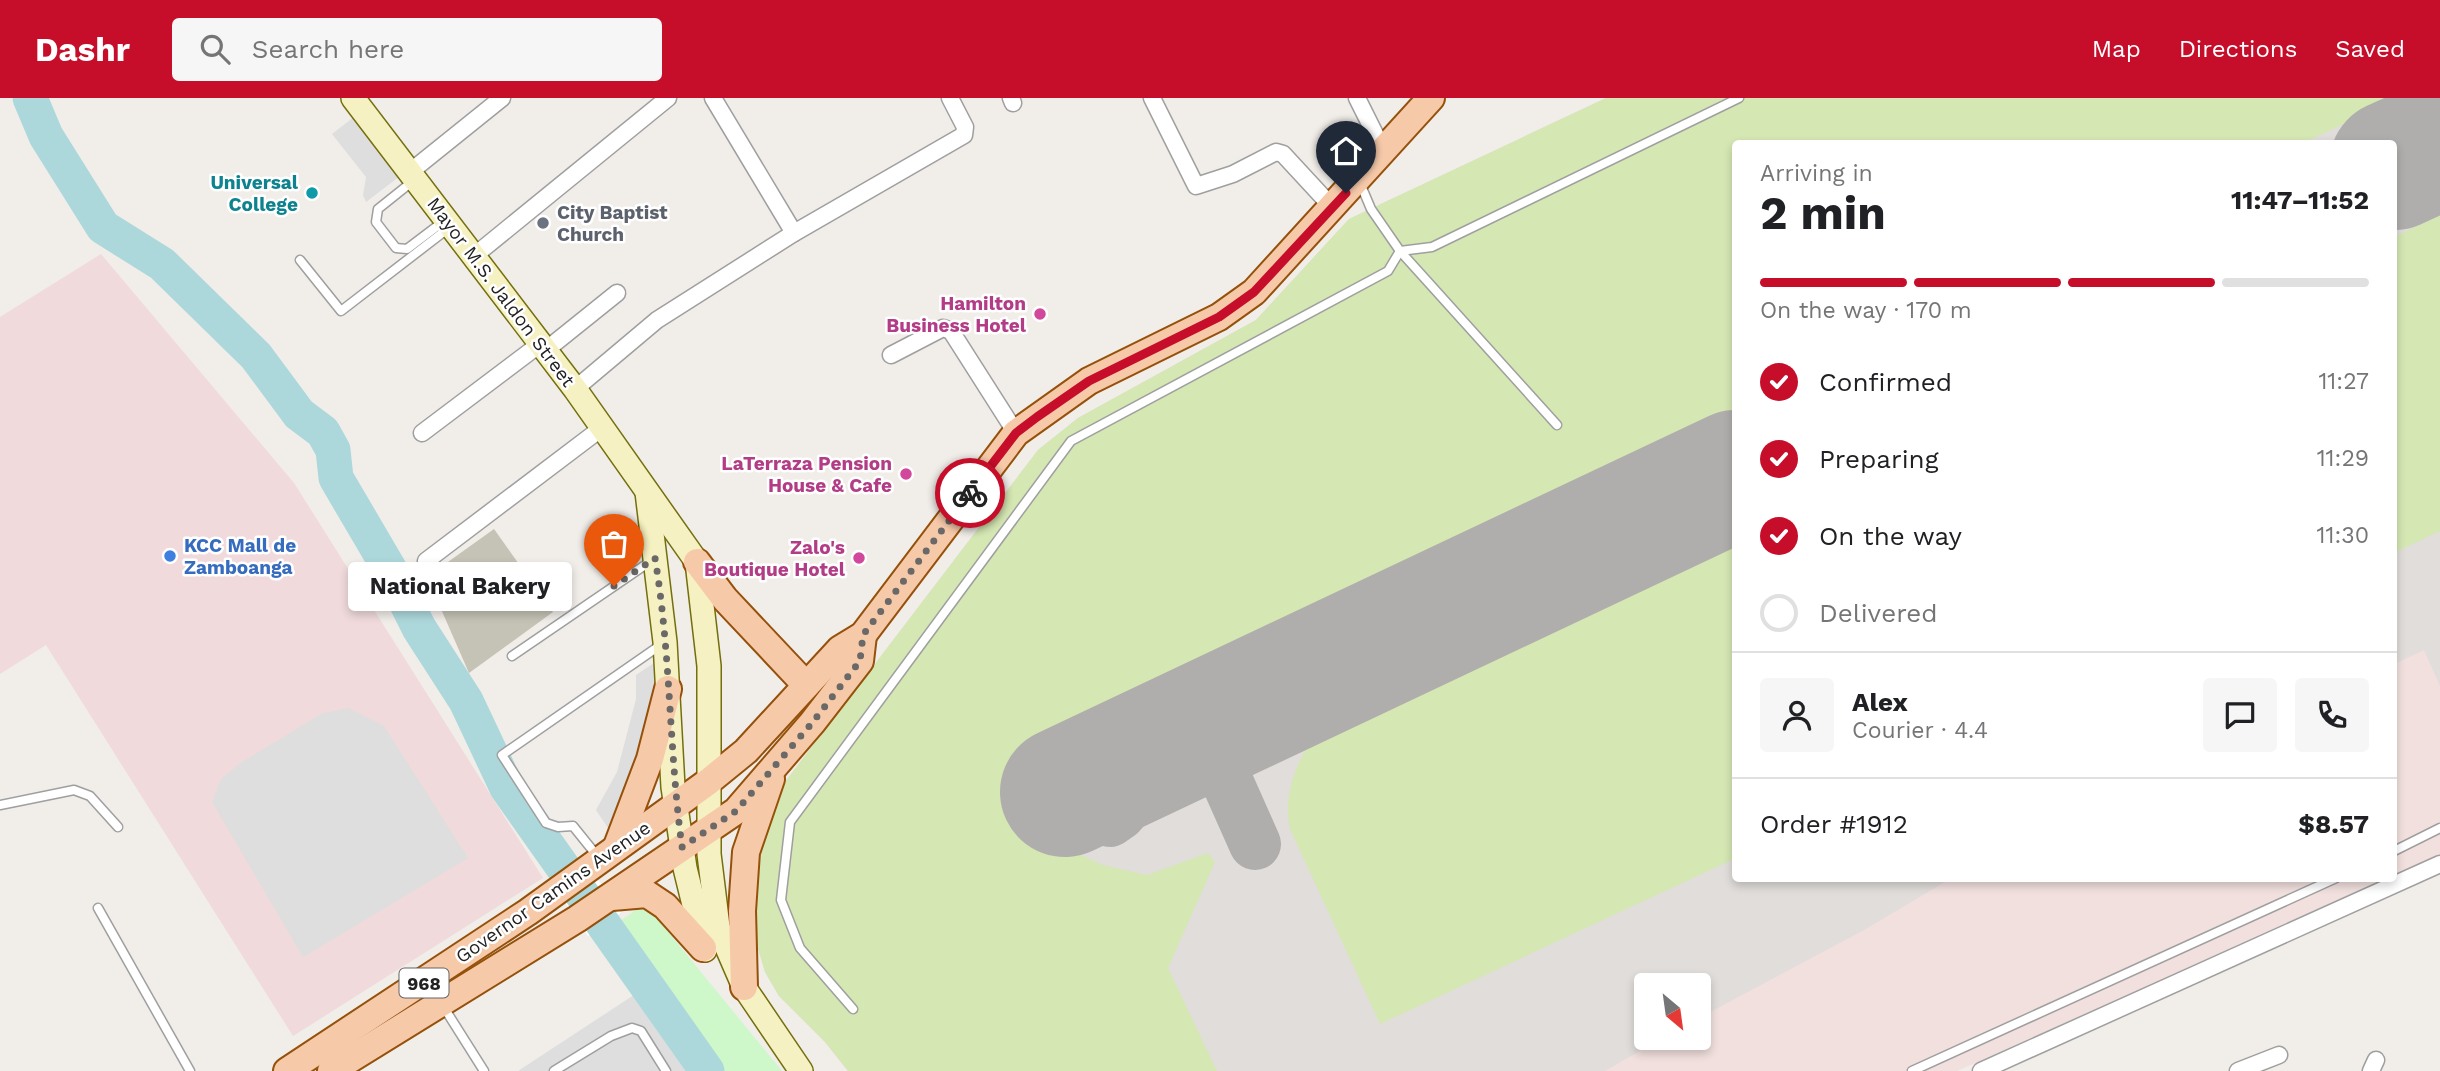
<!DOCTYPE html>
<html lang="en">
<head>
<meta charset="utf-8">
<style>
	:root { --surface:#fff; --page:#f6f6f6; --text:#202124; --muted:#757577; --line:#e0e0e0; --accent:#c60d2a }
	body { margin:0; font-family:"Work Sans",sans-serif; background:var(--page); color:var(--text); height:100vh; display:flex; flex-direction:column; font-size:26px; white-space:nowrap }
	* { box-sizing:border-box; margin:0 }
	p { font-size:23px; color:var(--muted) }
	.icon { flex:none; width:38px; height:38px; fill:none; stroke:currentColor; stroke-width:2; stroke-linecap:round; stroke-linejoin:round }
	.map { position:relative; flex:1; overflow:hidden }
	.panel { position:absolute; left:1732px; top:42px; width:665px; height:742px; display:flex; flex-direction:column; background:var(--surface); border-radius:7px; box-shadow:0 4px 10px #0003 }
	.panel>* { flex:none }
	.needle { width:46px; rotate:151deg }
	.fabs { position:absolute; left:1634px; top:875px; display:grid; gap:14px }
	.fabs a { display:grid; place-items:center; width:77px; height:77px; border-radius:7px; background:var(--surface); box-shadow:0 4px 10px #0003; font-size:35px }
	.pin { position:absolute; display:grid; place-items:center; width:60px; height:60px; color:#fff; margin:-72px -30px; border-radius:50% 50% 50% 0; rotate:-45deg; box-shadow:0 0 7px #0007 }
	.pin .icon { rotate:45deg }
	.courier { position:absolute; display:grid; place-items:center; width:70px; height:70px; margin:-35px; border:5px solid #c60d2a; border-radius:50%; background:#fff; color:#222; box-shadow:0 2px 9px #0007 }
	.bubble { position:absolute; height:49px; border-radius:7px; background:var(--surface); box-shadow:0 4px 10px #0003; font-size:23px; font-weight:700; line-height:49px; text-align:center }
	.summary em { font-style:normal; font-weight:700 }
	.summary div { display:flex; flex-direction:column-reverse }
	.summary { display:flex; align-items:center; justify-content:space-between; height:119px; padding:0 28px }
	h1 { font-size:46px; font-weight:700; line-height:52px }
	.bar { display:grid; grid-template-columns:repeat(4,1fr); gap:10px 7px; align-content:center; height:84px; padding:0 28px }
	.bar i { height:9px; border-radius:5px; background:var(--line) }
	.bar .on { background:var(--accent) }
	.bar p { grid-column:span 4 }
	.line { display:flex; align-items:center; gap:18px; padding:0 28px; border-top:2px solid var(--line) }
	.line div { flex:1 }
	.round { display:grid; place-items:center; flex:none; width:74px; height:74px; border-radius:7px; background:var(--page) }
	ol { padding:0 28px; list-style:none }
	li { display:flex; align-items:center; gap:21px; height:77px }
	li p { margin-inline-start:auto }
	li .icon { padding:7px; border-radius:50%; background:var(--accent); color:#fff; stroke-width:4 }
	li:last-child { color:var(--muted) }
	li i { width:38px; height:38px; border:4px solid var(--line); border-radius:50% }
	header { display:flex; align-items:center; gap:42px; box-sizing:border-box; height:98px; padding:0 35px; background:var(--accent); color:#fff }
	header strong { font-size:33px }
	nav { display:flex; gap:38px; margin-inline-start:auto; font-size:24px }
	.search { width:490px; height:63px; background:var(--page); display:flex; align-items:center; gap:18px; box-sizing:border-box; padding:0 24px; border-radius:7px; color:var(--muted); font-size:26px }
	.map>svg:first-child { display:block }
	.commercial { fill:#f0dadc }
	.military { fill:#f1e0de; fill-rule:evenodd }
	.airport { fill:#e0ddda }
	.construction { fill:#c5c3b5 }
	.grass { fill:#d5e7b3 }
	.park { fill:#cef7ca }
	.parking { fill:#dedede }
	.pier { fill:#fff }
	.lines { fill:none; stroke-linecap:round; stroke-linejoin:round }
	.river { stroke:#add8db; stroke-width:35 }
	.taxiway { stroke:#b0aeac; stroke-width:52 }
	.runway { stroke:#b0aeac; stroke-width:130 }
	.lane-casing { stroke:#9f9f9f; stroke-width:11 }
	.street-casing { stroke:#9f9f9f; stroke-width:19 }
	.secondary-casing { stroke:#746f0d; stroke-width:26 }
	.primary-casing { stroke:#95510a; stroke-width:30 }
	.lane { stroke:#fff; stroke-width:8 }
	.street { stroke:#fff; stroke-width:16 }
	.secondary { stroke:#f6f1c2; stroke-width:23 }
	.primary { stroke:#f6c9a9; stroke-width:26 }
	.done { stroke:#6a6968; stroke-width:7; stroke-dasharray:0 12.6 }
	.route { stroke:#c60d2a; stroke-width:9 }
	.culture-dot { fill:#0f9aa8; stroke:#fff; stroke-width:2.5 }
	.worship-dot { fill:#6b7280; stroke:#fff; stroke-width:2.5 }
	.hotel-dot { fill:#d1479c; stroke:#fff; stroke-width:2.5 }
	.shop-dot { fill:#3f7fe0; stroke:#fff; stroke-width:2.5 }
	.labels { text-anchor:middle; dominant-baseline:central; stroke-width:5; stroke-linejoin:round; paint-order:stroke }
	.shield { fill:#fff; stroke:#646464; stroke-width:2 }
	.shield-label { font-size:18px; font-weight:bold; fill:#222 }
	.culture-label { font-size:19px; font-weight:bold; fill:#0d838f; stroke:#fff; text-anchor:end }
	.worship-label { font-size:19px; font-weight:bold; fill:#5b616d; stroke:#fff; text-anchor:start }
	.street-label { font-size:19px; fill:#222; stroke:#fff }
	.hotel-label { font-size:19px; font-weight:bold; fill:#b23c85; stroke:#fff; text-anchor:end }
	.shop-label { font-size:19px; font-weight:bold; fill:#366cbe; stroke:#fff; text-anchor:start }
</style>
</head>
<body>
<header>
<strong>Dashr</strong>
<div class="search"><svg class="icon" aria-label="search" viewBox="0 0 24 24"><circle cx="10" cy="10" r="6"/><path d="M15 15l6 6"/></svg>Search here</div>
<nav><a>Map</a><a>Directions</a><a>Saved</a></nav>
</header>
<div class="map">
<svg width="2440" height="973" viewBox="0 0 2440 973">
	<rect width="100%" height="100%" fill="#f1ede9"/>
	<path class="commercial" d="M101,156L294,385L543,780L293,938L46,547L0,576V219Z"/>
	<g class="military">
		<path d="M2440,217V758L2394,779V238Z"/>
		<path d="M1736,780L2390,781L1957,973H848ZM1647,887H1699V940H1647Z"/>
	</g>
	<path class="airport" d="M1606,0H2440V588L2424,552L2394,566V46H1736V780L1950,781L1864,832L1699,920V887H1647V940H1662L1605,973H848L825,944L779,898L765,874L757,847L759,762L772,701L1038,352L1078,320L1256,222L1349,121Z"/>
	<path class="construction" d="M494,431L553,514L469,575L427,479Z"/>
	<g class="grass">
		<path d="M1606,0H2399L2303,45L1736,46V314L1034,647L1081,757L1103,767L1147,777L1208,755L1215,764L1168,870L1217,973H848L825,944L779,898L765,874L757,847L753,819L754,792L772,701L1038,352L1078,320L1256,222L1349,121Z"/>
		<path d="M2440,117V433L2394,455V139Z"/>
		<path d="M1736,448V760L1380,926L1290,731C1284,702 1292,676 1306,651Z"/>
	</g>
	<path class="park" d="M639,810L655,818L782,973H720L614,827Z"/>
	<g class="parking">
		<path d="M354,19L400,78L366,104L363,97L366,79L332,36Z"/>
		<path d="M660,561L662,598L612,736L596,712L617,674L636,601V577Z"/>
		<path d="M348,610L384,628L468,760L303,859L212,704L221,681L242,664L321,616Z"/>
		<path d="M637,895L695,973H518Z"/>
	</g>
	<path class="pier" d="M582,758L621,815L588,838L549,781Z"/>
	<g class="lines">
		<path class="river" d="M30,0L46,38L103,129L162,166L256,258L299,316L323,334L333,352L336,380L390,472L419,530L466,603L507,690L707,973"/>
		<g class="taxiway">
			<path d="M1203,629L1255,746"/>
			<path d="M1166,646L1104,638C1099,642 1092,647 1088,652C1075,673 1086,716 1110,723L1120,716L1189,635"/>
		</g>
		<g class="runway">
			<path d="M2394,67L2440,46"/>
			<path d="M1065,694L1736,377"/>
		</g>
		<g class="lane-casing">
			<g id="lane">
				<path d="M413,83L378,111L376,124L396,150L407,151L444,123"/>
				<path d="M1360,85L1371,111L1400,153L1432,149L1739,0"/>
				<path d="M300,162L341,213L450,129"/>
				<path d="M512,558L651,463"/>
				<path d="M0,707L74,692L90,698L118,729"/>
				<path d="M2394,753L2440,730"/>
				<path d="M598,759L573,728L558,729L546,725L502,657L662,546"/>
				<path d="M98,810L190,973"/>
				<path d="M443,908L484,973"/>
				<path d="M853,911L800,850L781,802L790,724L1071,343L1388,173L1400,153L1557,327"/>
				<path d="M554,973L611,938L632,930L641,933L666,973"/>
				<path d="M1912,973L2336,780"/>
			</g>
		</g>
		<g class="street-casing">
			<g id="street">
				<path d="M713,0L794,135"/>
				<path d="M1011,0L1013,5"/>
				<path d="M1152,0L1196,88L1233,76L1276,54L1283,56L1333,110"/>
				<path d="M1357,0L1383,52"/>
				<path d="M410,74L502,0"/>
				<path d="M474,158L668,0"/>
				<path d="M546,252L617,195"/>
				<path d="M891,257L943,230L951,233L1016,335"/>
				<path d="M575,291L657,222L794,135L964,37L965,29L950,0"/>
				<path d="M422,335L540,246"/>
				<path d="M426,463L603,329"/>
				<path d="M1981,973L2440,766"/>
				<path d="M2238,973L2279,957"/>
				<path d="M2371,973L2376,962"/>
			</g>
		</g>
		<g class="secondary-casing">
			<g id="secondary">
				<path d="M353,0L575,291L697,464L709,568V756L718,829L744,889L801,973"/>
				<path d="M647,394L665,544L673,689L685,770L705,852"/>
			</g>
		</g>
		<g class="primary-casing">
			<g id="primary">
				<path d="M697,464L725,501L806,587"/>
				<path d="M617,748L650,661L668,591"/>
				<path d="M612,799L647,796L665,808L703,850"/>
				<path d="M744,889L742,813L746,754L771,681"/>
				<path d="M287,973L528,814L708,684L746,653L840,551L863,537L1016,335L1089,283L1219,219L1254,194L1431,0"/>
				<path d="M331,973L577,821L736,713L812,625L860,563L863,537"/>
			</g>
		</g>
		<use href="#lane" class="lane"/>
		<use href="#street" class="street"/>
		<use href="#secondary" class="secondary"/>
		<use href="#primary" class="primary"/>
	</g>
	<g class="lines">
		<path class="done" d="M614,488L655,460C671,556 669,653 682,749L736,713L812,625L860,563L863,537L970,395"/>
		<path class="route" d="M970,395L1016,335L1037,319L1089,283L1219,219L1254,194L1346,95"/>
	</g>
	<circle class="culture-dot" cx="312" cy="95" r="7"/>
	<circle class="worship-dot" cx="543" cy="125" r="7"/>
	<g class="hotel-dot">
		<circle cx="1040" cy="216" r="7"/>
		<circle cx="906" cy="376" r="7"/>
		<circle cx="859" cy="460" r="7"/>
	</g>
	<circle class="shop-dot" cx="170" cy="458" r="7"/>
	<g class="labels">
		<rect class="shield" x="399.5" y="870.5" width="49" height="29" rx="5"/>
		<g class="shield-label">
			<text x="424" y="885">968</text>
		</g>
		<g class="culture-label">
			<text x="298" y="84">Universal<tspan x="298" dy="22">College</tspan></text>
		</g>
		<g class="worship-label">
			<text x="557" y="114">City Baptist<tspan x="557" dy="22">Church</tspan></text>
		</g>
		<g class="street-label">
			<text transform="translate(501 194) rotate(53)">Mayor M.S. Jaldon Street</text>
			<text transform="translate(553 794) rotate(-35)">Governor Camins Avenue</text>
		</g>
		<g class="hotel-label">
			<text x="1026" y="205">Hamilton<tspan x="1026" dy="22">Business Hotel</tspan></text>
			<text x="892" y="365">LaTerraza Pension<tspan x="892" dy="22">House &amp; Cafe</tspan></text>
			<text x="845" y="449">Zalo's<tspan x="845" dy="22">Boutique Hotel</tspan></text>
		</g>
		<g class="shop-label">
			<text x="184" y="447">KCC Mall de<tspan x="184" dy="22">Zamboanga</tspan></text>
		</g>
	</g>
</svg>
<div class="fabs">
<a><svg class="needle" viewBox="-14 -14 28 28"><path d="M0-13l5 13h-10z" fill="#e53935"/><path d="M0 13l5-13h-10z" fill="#757577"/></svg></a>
</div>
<div class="pin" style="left:614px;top:488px;background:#ea580c"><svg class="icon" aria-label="bag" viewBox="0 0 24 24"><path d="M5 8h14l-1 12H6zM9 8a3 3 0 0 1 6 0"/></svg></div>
<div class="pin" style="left:1346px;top:95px;background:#1f2937"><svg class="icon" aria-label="home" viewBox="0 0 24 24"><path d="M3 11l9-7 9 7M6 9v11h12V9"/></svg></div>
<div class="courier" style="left:970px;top:395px"><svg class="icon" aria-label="bike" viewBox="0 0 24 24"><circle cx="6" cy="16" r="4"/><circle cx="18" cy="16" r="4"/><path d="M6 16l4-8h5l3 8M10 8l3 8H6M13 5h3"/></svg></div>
<div class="bubble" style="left:348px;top:464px;width:224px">National Bakery</div>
<section class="panel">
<div class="summary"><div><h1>2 min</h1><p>Arriving in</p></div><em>11:47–11:52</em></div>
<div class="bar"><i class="on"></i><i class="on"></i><i class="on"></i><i></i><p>On the way · 170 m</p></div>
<ol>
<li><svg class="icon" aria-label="check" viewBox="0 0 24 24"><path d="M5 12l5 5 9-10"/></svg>Confirmed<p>11:27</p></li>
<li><svg class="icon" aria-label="check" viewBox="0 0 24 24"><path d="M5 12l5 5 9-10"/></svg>Preparing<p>11:29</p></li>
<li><svg class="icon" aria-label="check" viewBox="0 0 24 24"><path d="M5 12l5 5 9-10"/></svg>On the way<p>11:30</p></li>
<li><i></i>Delivered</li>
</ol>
<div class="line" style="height:126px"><a class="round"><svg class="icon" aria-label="person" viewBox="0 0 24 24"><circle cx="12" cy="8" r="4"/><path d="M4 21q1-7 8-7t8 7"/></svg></a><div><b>Alex</b><p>Courier · 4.4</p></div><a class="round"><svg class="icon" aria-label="chat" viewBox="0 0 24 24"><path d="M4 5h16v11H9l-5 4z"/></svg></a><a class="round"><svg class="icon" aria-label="phone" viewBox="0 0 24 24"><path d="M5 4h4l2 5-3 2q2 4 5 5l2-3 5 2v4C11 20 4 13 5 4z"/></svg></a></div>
<div class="line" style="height:91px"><div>Order #1912</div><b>$8.57</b></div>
</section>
</div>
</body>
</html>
